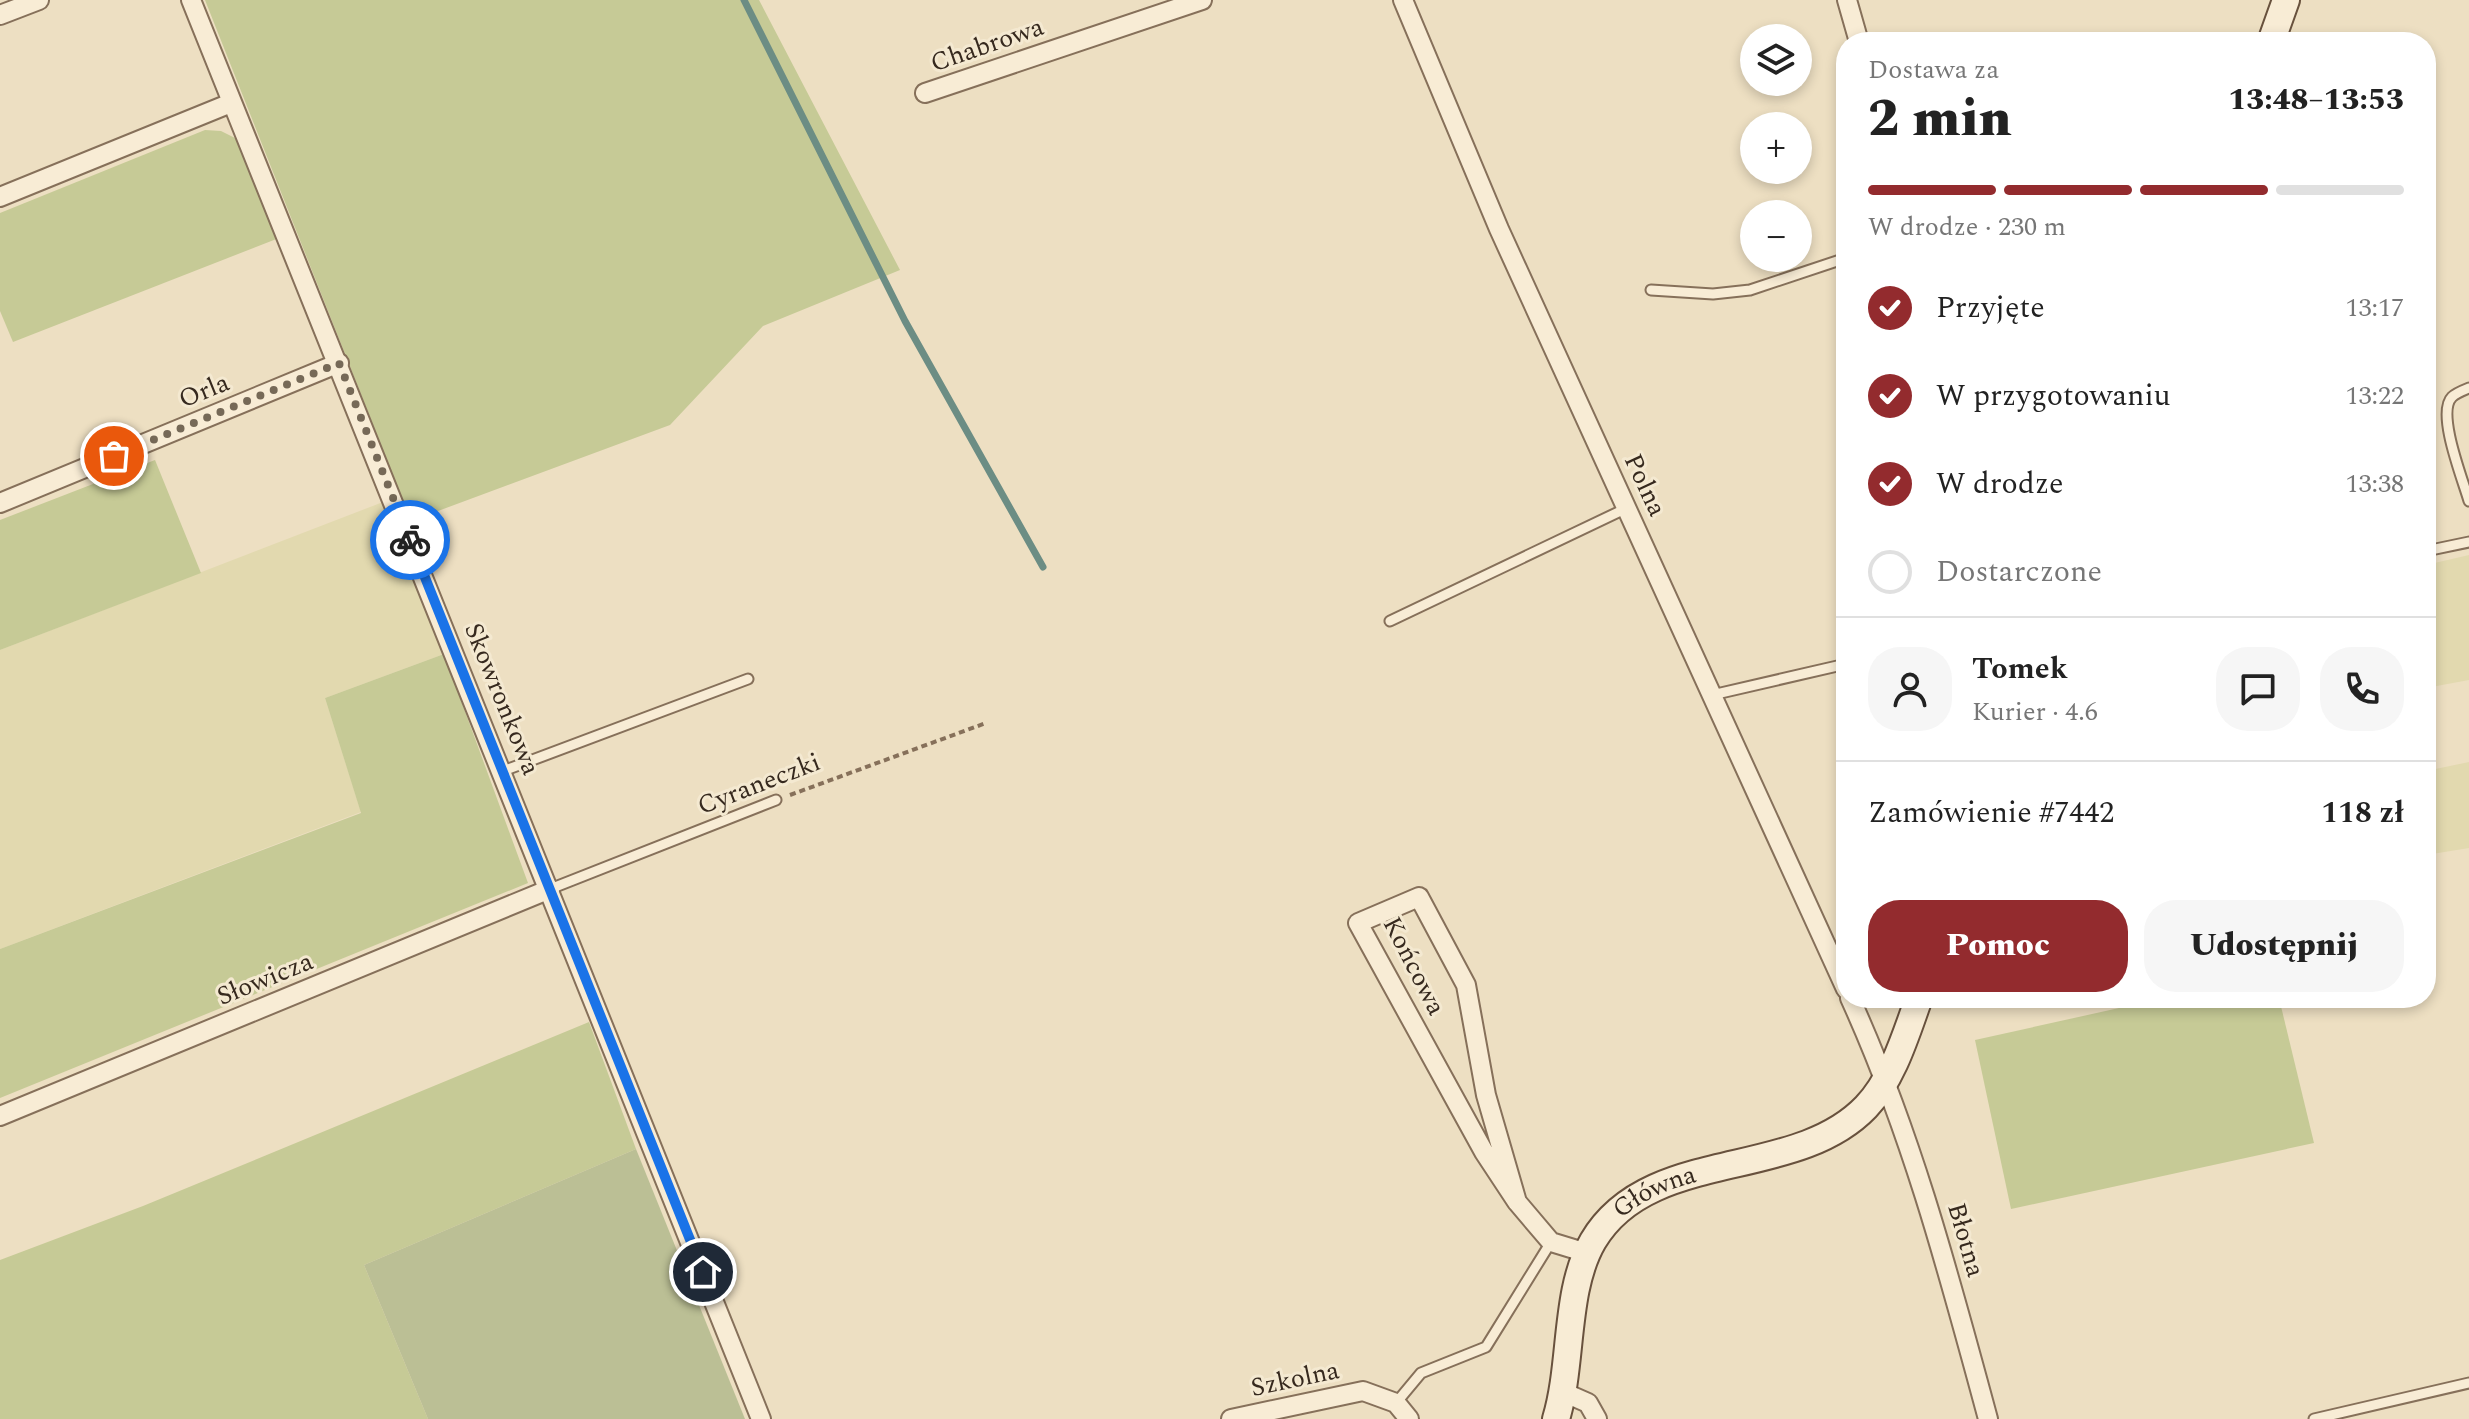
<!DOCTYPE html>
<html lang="pl">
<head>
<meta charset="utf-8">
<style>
	:root { --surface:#fff; --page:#f6f6f6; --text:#222; --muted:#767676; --line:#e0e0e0; --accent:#932b2e }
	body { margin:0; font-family:Spectral,serif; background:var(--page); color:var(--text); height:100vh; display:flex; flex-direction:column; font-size:30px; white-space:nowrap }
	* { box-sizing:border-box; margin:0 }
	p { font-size:26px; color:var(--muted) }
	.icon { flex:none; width:44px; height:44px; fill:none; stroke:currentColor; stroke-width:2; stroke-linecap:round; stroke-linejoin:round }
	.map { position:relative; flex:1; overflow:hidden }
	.side { position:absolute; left:1836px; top:32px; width:600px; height:976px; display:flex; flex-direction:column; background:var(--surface); border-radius:32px; box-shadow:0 4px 12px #0003 }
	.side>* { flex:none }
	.controls { position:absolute; left:1740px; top:24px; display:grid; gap:16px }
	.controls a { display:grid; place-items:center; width:72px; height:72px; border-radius:50%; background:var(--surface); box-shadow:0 4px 12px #0003; font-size:40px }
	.pin { position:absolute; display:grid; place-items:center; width:68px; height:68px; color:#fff; margin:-34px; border:4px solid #fff; border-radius:50%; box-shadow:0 2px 8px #0007 }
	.courier { position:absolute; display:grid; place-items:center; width:80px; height:80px; margin:-40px; border:6px solid #1a73e8; border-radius:50%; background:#fff; color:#222; box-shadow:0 2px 10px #0007 }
	.headline em { font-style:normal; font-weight:800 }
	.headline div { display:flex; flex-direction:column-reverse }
	.headline { display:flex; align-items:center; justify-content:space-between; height:136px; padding:0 32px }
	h1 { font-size:52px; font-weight:800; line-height:60px }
	.bar { display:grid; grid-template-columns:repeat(4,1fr); gap:12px 8px; align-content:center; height:96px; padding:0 32px }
	.bar i { height:10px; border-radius:6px; background:var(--line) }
	.bar .current { background:var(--accent) }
	.bar p { grid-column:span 4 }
	.line { display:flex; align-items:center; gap:20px; padding:0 32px; border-top:2px solid var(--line) }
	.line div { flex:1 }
	.round { display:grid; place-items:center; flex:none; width:84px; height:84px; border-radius:32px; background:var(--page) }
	ol { padding:0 32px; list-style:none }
	li { display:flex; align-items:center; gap:24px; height:88px }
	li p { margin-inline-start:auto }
	li .icon { padding:8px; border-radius:50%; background:var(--accent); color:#fff; stroke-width:4 }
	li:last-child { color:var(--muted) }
	li i { width:44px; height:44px; border:4px solid var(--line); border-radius:50% }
	.cta { display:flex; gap:16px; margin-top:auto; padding:16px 32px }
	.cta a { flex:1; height:92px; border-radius:32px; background:var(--accent); color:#fff; font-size:32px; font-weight:800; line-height:92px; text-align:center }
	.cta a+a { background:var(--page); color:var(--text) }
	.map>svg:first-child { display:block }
	.farmland { fill:#e2d9af }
	.green { fill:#c6ca96 }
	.cemetery { fill:#bbbf95 }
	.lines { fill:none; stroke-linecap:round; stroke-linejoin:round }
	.stream { stroke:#6c8d84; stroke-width:7 }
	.lane-casing { stroke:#86705a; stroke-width:13 }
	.street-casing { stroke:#86705a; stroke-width:22 }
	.secondary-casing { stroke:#68513d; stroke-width:30 }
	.path { stroke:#86705a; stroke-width:4; stroke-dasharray:6 4; stroke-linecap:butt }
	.lane { stroke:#f8ecd5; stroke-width:9 }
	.street { stroke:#f8ecd5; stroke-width:18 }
	.secondary { stroke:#f8ecd5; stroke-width:26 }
	.done { stroke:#766957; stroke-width:8; stroke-dasharray:0 14.4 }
	.route { stroke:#1a73e8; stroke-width:10 }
	.labels { text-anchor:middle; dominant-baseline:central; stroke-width:6; stroke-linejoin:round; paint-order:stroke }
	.street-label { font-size:26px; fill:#36291e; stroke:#f4e9d1 }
</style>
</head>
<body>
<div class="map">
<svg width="2469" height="1419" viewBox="0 0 2469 1419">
	<rect width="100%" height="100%" fill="#eddfc2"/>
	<g class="farmland">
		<path d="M383,502L444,654L325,698L361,812L0,949V650Z"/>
		<path d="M2469,555V680L2426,688V565Z"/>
		<path d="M2469,762V848L2426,855V771Z"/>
	</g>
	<g class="green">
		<path d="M205,0H759L900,270L763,326L670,425L411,521Z"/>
		<path d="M205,130L221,131L239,140L279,238L13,342L0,311V213Z"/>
		<path d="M155,460L201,573L0,650V520Z"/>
		<path d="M444,654L528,883L0,1098V949L361,813L325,698Z"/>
		<path d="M2164,998H2279L2314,1143L2011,1209L1975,1040Z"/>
		<path d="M589,1022L636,1149L364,1265L428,1419H0V1260L143,1206Z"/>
	</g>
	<path class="cemetery" d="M636,1149L745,1419H428L364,1265Z"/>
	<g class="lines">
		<path class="stream" d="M744,0L905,321L1043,567"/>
		<g class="lane-casing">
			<g id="lane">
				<path d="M1651,290L1713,294L1750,290L1846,258"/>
				<path d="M2469,388C2464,390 2456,393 2452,397C2436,413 2463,480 2469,501"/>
				<path d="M2426,551L2469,542"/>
				<path d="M1390,621L1627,508"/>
				<path d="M1712,695L1846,664"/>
				<path d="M503,771L748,679"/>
				<path d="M550,889L776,800"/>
				<path d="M1396,1403L1421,1373L1486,1347L1551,1242"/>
				<path d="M2314,1419L2469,1383"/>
			</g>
		</g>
		<g class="street-casing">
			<g id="street">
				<path d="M191,0L761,1419"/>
				<path d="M1403,0L1499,229L1846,989"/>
				<path d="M1847,0L1859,42"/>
				<path d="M0,15L39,0"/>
				<path d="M925,93L1202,0"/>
				<path d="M0,197L231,103"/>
				<path d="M0,503L339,363"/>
				<path d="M1850,998C1912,1134 1949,1275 1988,1419"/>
				<path d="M0,1116L550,889"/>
				<path d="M1517,1202L1486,1095L1466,985L1419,897L1358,923L1484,1152L1517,1202L1551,1242L1587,1253"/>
				<path d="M1563,1392L1588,1403L1597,1419"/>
				<path d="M1231,1419L1363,1391L1396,1403L1409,1419"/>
			</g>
		</g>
		<g class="secondary-casing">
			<g id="secondary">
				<path d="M2271,42L2286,0"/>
				<path id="s1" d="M1556,1419C1573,1363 1564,1291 1593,1241C1649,1146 1794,1182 1866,1107C1893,1079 1906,1034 1919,998"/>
			</g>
		</g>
		<path class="path" d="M790,795L986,723"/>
		<use href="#lane" class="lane"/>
		<use href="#street" class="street"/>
		<use href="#secondary" class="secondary"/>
	</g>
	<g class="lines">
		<path class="done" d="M114,456L339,363L410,540"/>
		<path class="route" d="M410,540L703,1272"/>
	</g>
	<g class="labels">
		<g class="street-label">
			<text transform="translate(987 45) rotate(-19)">Chabrowa</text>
			<text transform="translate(204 391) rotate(-22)">Orla</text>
			<text transform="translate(1645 485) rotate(65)">Polna</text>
			<text transform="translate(502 699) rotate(68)">Skowronkowa</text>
			<text transform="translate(759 784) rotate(-21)">Cyraneczki</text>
			<text transform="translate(1414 966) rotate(63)">Końcowa</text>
			<text transform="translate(265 979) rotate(-22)">Słowicza</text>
			<text stroke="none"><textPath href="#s1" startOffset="264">Główna</textPath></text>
			<text transform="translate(1966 1240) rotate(74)">Błotna</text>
			<text transform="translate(1295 1379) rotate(-12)">Szkolna</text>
		</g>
	</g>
</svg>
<div class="controls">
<a><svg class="icon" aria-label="layers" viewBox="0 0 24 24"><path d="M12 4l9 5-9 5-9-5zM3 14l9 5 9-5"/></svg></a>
<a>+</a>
<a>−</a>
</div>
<div class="pin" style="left:114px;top:456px;background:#ea580c"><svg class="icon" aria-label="bag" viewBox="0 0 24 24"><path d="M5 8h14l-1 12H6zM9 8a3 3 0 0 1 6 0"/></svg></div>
<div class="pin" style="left:703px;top:1272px;background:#1f2937"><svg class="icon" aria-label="home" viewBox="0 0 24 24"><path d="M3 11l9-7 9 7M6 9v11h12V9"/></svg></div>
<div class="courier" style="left:410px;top:540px"><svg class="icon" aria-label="bike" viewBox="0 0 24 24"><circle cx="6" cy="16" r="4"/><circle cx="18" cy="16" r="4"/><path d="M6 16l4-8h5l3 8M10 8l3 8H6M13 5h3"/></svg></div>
<section class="side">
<div class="headline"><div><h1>2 min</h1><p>Dostawa za</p></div><em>13:48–13:53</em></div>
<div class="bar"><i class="current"></i><i class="current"></i><i class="current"></i><i></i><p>W drodze · 230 m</p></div>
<ol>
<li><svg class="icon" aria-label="check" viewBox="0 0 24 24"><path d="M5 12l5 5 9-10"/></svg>Przyjęte<p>13:17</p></li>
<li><svg class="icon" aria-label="check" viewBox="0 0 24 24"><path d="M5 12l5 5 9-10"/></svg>W przygotowaniu<p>13:22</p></li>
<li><svg class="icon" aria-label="check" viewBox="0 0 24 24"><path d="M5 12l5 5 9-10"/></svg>W drodze<p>13:38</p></li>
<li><i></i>Dostarczone</li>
</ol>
<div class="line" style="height:144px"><a class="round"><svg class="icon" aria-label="person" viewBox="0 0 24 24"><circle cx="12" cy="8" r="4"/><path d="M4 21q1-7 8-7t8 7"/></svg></a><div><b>Tomek</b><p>Kurier · 4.6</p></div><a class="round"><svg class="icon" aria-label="chat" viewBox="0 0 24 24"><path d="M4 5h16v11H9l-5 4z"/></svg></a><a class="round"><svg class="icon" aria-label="phone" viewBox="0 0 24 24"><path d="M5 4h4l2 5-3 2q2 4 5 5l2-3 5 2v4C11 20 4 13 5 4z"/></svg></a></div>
<div class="line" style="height:104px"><div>Zamówienie #7442</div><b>118 zł</b></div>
<div class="cta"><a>Pomoc</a><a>Udostępnij</a></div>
</section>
</div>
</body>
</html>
